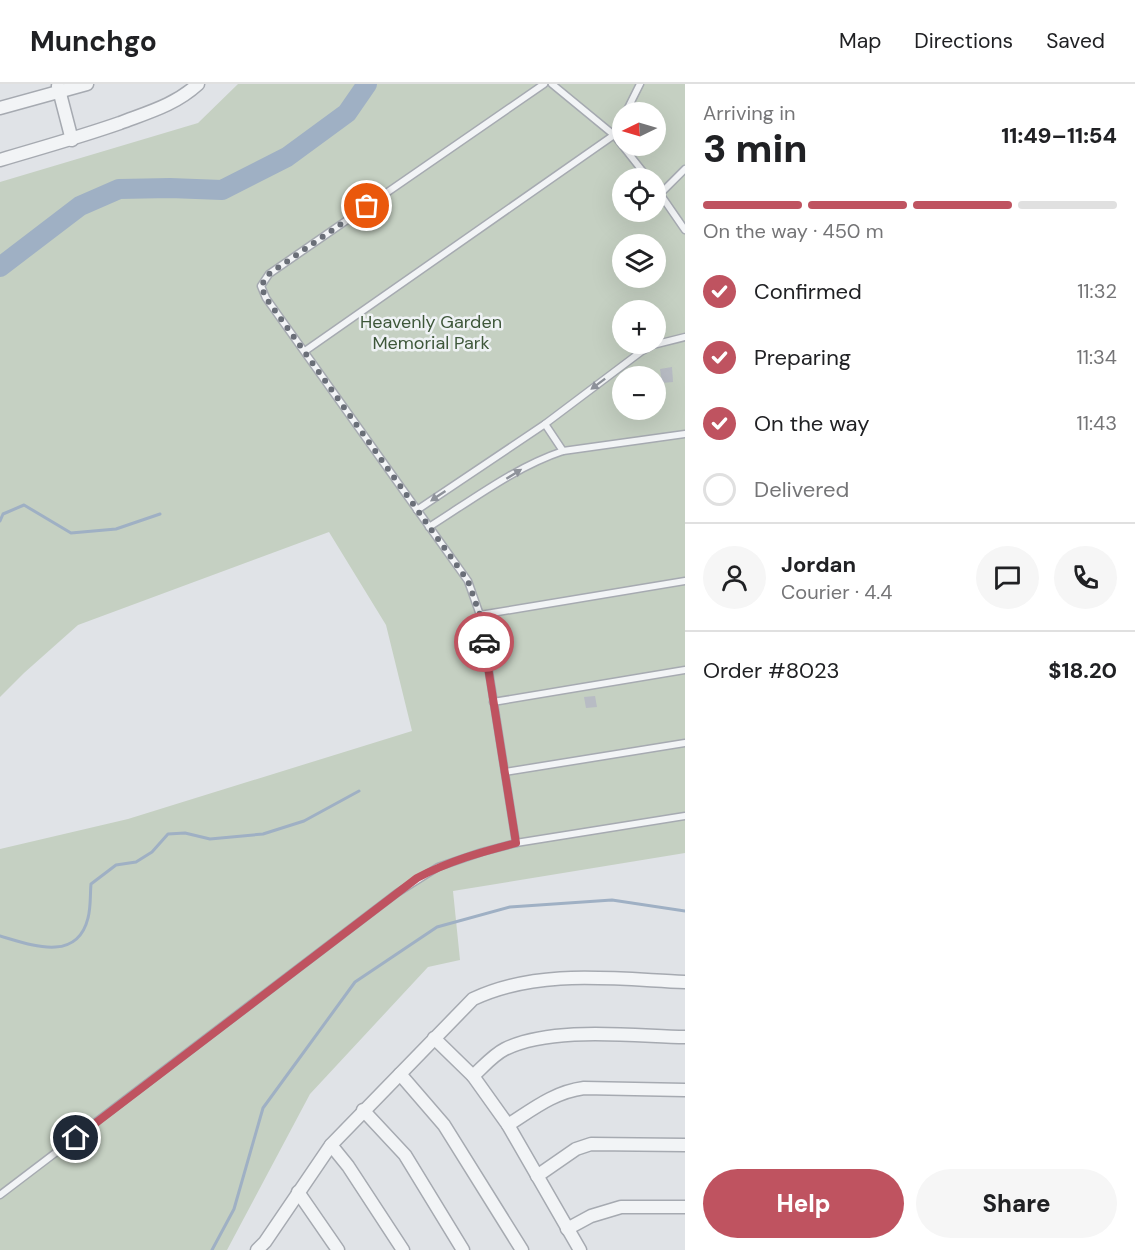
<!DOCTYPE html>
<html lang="en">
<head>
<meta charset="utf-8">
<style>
	:root { --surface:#fff; --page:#f6f6f6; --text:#202124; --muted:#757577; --line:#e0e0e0; --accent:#bf5360 }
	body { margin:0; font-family:"DM Sans",sans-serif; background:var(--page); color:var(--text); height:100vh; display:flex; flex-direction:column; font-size:22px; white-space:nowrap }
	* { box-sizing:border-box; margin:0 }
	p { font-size:20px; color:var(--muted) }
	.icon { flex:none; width:33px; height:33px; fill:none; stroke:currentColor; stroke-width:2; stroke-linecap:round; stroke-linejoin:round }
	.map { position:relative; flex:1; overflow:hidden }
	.panel { display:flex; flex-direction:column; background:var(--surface); width:450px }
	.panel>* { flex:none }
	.needle { width:39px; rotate:265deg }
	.buttons { position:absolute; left:612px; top:18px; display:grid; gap:12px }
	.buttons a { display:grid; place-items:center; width:54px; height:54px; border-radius:50%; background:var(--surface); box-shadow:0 6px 24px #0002; font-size:30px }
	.pin { position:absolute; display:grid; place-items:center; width:51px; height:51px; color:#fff; margin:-26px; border:3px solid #fff; border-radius:50%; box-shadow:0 2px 6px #0007 }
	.courier { position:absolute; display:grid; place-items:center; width:60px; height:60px; margin:-30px; border:4px solid #bf5360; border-radius:50%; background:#fff; color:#222; box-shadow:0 2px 8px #0007 }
	.head em { font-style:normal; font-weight:800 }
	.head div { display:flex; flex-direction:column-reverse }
	.head { display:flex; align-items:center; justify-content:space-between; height:102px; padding:0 18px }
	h1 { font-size:39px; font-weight:800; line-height:45px }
	.bar { display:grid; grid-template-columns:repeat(4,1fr); gap:9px 6px; align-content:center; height:72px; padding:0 18px }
	.bar i { height:8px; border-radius:4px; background:var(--line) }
	.bar .active { background:var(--accent) }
	.bar p { grid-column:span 4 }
	.line { display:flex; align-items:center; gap:15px; padding:0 18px; border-top:2px solid var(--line) }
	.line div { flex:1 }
	.round { display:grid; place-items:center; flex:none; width:63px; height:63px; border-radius:32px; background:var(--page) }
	ol { padding:0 18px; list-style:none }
	li { display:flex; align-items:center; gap:18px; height:66px }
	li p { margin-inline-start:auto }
	li .icon { padding:6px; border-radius:50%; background:var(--accent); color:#fff; stroke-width:4 }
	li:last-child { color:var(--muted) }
	li i { width:33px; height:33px; border:3px solid var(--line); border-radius:50% }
	.primary-button { display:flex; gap:12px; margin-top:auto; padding:12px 18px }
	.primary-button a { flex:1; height:69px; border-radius:36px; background:var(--accent); color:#fff; font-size:24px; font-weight:800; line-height:69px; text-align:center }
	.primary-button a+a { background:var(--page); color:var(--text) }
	header { display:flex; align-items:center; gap:36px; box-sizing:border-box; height:84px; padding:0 30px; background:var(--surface); border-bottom:2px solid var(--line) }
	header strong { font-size:28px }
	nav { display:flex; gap:33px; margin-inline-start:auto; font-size:21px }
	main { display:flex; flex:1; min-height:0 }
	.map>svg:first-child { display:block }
	.green { fill:#c5d0c2; fill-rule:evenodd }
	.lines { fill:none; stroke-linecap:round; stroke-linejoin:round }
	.stream { stroke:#9fb0c4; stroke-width:3 }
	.river { stroke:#9fb0c4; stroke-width:20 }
	.building { fill:#b8bcc4 }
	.lane-casing { stroke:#a6aab1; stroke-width:9 }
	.street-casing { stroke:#a6aab1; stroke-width:15 }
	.lane { stroke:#f2f4f6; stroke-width:6 }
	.street { stroke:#f2f4f6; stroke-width:12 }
	.oneway { fill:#8e929a }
	.done { stroke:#6a6f78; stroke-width:6; stroke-dasharray:0 10.8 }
	.route { stroke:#bf5360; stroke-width:8 }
	.labels { text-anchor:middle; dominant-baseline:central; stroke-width:5; stroke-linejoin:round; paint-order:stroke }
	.park-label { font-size:18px; fill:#3e573a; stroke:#eff2f5 }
</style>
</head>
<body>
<header>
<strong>Munchgo</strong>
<nav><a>Map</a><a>Directions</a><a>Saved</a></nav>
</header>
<main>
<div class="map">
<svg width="685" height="1166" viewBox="0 0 685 1166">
	<rect width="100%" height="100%" fill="#e0e3e7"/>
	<path class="green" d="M238,0H685V769L453,807L460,876L428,883L310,1010L227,1166H0V765L128,735L412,647L386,541L329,448L78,541L24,589L0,613V98L198,39ZM622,28H656V62H622ZM622,94H656V128H622ZM622,160H656V194H622ZM622,226H656V260H622ZM622,292H656V326H622Z"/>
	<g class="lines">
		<g class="stream">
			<path d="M0,437L3,430L24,421L71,449L116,445L160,430"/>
			<path d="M0,852C31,861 77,879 88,834C91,823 90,811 91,800L116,781L136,778L152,768L168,750L185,749L210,755L263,750L304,737L359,707"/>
			<path d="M212,1166L234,1125L263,1024L355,898L437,843L510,823L612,816L685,827"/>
		</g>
		<path class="river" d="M0,183L80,122L119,105L170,104L222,106L287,73L347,29L367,0"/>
	</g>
	<g class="building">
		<path d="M672,283L673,298L662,299L660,285Z"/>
		<path d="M595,612L597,623L586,624L584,613Z"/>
	</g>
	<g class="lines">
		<g class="lane-casing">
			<g id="lane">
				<path d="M552,0L614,51L648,94"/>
				<path d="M626,28L640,0"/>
				<path d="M656,104L685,146"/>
				<path d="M660,110L685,85"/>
				<path d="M305,267L614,51L622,35"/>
				<path d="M545,340L563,367"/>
				<path d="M417,426L545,340L642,267L653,261L685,253"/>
				<path d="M429,443C472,416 515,383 563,367L685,350"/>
				<path d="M480,531L685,497"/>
				<path d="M493,618L685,586"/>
				<path d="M505,688L685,659"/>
				<path d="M516,759L480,531L468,497L266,214L261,202L269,190L544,0"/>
				<path d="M0,1111L397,809L438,783L482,768L516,759L685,732"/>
			</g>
		</g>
		<g class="street-casing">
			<g id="street">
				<path d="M58,2L72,56"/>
				<path d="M0,24L87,0"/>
				<path d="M0,76C40,64 80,53 120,39C149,28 175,21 198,0"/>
				<path d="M434,954L473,992L508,1041L580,1166"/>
				<path d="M400,990L444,1041L522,1166"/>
				<path d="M473,992C483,983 493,971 505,965C553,942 632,952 685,953"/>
				<path d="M363,1026L405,1071L463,1166"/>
				<path d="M508,1041C533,1025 554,1008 584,1004L685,1006"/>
				<path d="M331,1061L348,1082L403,1166"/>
				<path d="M537,1092L576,1065L591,1060L685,1061"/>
				<path d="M298,1108L338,1166"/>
				<path d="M567,1145L591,1132L621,1123H685"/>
				<path d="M257,1166L265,1158L331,1061L473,915C539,884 614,895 685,898"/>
			</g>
		</g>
		<use href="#lane" class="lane"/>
		<use href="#street" class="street"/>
	</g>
	<defs><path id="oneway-solid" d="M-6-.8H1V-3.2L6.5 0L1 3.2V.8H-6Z" transform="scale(1.5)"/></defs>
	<g class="oneway">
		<use href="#oneway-solid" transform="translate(598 300) rotate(143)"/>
		<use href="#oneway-solid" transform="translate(514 390) rotate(-32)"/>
		<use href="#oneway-solid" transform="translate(438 412) rotate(146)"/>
	</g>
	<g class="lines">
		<path class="done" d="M367,122L269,190L261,202L266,214L468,497L480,531L484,558"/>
		<path class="route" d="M76,1054L417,794C449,777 481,768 516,759L484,558"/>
	</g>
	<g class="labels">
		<g class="park-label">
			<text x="431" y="238">Heavenly Garden<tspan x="431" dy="21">Memorial Park</tspan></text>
		</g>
	</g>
</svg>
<div class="buttons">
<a><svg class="needle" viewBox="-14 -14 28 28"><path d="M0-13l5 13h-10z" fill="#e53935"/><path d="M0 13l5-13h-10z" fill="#757577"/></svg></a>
<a><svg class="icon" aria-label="locate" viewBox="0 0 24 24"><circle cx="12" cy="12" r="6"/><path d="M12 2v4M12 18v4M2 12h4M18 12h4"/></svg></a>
<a><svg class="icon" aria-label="layers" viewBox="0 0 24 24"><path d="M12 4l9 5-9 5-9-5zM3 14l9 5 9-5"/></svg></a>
<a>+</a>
<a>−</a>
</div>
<div class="pin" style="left:367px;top:122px;background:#ea580c"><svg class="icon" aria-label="bag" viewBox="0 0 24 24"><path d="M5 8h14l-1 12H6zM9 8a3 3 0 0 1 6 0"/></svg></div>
<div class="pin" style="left:76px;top:1054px;background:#1f2937"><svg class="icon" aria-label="home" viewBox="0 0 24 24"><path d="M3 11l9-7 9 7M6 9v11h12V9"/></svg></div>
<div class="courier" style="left:484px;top:558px"><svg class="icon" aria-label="car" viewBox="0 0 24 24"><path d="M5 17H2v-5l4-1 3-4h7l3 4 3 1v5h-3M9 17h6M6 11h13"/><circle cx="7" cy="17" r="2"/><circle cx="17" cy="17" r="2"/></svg></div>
</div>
<section class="panel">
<div class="head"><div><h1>3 min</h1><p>Arriving in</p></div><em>11:49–11:54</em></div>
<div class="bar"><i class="active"></i><i class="active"></i><i class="active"></i><i></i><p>On the way · 450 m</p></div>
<ol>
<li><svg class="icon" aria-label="check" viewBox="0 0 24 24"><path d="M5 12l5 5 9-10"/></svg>Confirmed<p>11:32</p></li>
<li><svg class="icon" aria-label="check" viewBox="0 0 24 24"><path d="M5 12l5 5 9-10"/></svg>Preparing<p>11:34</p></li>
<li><svg class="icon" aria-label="check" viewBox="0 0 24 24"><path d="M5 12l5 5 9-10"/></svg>On the way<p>11:43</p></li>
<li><i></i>Delivered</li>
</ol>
<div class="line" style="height:108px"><a class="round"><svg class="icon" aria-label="person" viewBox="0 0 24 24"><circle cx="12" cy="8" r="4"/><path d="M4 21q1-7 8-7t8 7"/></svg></a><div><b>Jordan</b><p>Courier · 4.4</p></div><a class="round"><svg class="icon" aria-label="chat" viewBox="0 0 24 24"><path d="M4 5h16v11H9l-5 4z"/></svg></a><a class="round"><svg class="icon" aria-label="phone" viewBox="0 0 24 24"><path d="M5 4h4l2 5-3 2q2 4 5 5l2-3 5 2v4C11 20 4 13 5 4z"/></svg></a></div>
<div class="line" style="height:78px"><div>Order #8023</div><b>$18.20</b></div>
<div class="primary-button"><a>Help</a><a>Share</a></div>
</section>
</main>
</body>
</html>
